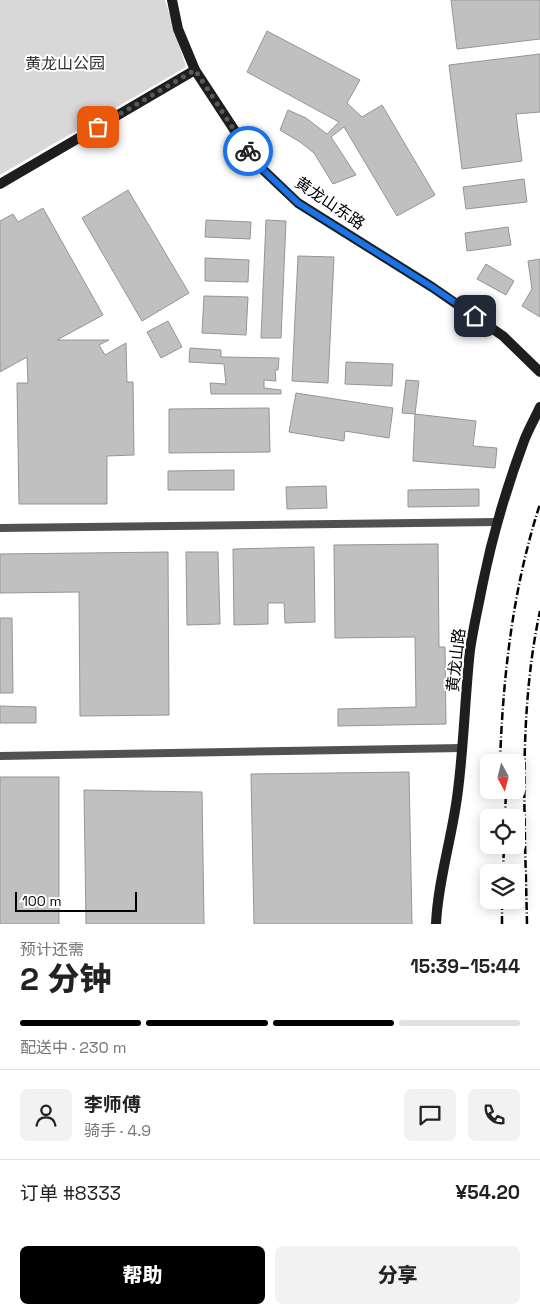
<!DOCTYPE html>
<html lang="zh">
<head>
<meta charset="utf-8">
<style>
	:root { --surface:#fff; --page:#f2f2f2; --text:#222; --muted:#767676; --line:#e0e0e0; --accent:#000 }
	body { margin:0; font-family:"Space Grotesk","Noto Sans SC",sans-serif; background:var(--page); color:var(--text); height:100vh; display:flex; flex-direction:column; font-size:19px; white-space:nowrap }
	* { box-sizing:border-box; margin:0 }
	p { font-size:16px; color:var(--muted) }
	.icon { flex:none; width:28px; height:28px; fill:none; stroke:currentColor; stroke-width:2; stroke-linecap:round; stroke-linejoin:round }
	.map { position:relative; height:924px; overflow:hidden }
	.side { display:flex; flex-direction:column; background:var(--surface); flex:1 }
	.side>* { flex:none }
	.needle { width:32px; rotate:173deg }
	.fabs { position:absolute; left:480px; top:754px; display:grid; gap:10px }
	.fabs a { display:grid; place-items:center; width:45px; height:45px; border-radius:8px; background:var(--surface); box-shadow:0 2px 12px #0003; font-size:25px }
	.scale { position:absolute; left:15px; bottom:12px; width:122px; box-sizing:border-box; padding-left:5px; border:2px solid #000; border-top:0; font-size:14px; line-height:18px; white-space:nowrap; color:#000; -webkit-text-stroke:4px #fff; paint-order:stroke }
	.pin { position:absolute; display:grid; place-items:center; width:42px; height:42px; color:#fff; margin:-21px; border-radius:10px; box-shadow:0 2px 8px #0006 }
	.courier { position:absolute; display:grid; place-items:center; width:50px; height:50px; margin:-25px; border:4px solid #1a73e8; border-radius:50%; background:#fff; color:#222; box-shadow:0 1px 6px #0007 }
	.head em { font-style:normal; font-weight:800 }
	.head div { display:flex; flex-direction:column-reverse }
	.head { display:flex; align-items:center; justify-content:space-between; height:85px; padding:0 20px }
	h1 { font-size:32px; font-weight:800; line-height:38px }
	.bar { display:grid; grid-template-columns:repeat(4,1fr); gap:8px 5px; align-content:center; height:60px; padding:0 20px }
	.bar i { height:6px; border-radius:4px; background:var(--line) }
	.bar .selected { background:var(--accent) }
	.bar p { grid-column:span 4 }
	.line { display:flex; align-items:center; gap:12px; padding:0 20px; border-top:1px solid var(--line) }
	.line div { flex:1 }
	.round { display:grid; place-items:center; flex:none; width:52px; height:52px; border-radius:8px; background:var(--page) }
	.cta { display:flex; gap:10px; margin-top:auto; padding:10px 20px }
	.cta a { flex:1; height:58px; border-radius:8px; background:var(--accent); color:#fff; font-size:20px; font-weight:800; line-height:58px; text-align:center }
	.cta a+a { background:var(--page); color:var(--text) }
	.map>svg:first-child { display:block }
	.green { fill:#d8d8d8 }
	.building { fill:#c0c0c0; stroke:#959595 }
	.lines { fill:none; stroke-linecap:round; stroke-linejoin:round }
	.street { stroke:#515151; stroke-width:8 }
	.secondary { stroke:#1e1e1e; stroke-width:10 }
	.rail { stroke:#000; stroke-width:2.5; stroke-dasharray:8 2.5 1 2.5; stroke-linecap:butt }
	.done { stroke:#595959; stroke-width:5; stroke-dasharray:0 9 }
	.route { stroke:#1a73e8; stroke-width:6 }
	.labels { text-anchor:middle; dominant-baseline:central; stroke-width:4; stroke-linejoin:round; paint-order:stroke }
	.park-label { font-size:16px; fill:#2f2f2f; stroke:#fff }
	.street-label { font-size:16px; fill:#000; stroke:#fff }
</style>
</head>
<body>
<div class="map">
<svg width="540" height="924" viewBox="0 0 540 924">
	<rect width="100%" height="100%" fill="#fff"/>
	<path class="green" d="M0,0H165L186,67L0,175Z"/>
	<g class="building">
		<path d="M451,0H540V39L457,49Z"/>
		<path d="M267,31L360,80L347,103L362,117L382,105L435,195L397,216L344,127L331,137L356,175L333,184L314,153L300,142L280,130L288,110L306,118L327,134L339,122L247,72Z"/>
		<path d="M540,54V112L516,114L522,161L462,169L449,65Z"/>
		<path d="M524,179L527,202L466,209L463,187Z"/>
		<path d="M128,190L189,293L142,321L82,218Z"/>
		<path d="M43,208L103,315L57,340H109L99,345L105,355L126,343L127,382H133L134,455L107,456V504H19L17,383H28L27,357L0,372V221L13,214L18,222Z"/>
		<path d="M206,220L251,222L250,239L205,237Z"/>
		<path d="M266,220L286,221L281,338H261Z"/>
		<path d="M508,227L511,245L467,251L465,233Z"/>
		<path d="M298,256L334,257L328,383L292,381Z"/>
		<path d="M205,258L249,260L248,282L205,281Z"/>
		<path d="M540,259V317L522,306L532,289L528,261Z"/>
		<path d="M486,264L514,281L506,295L477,279Z"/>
		<path d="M204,296L248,297L246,335L202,333Z"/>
		<path d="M168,321L182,347L161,358L147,332Z"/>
		<path d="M190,348L221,350V357L279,358L278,370H275L276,381L264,380V388L281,390V394H211L210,383L226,384L224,364L189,362Z"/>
		<path d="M346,362L393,364L392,386L345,384Z"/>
		<path d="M406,380L419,381L415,414L402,413Z"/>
		<path d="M296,393L393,408L389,438L345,431L344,441L289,432Z"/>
		<path d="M269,408L270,452L169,453V409Z"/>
		<path d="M415,414L476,421L473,446L497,448L495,468L413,461Z"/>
		<path d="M234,470V490H168V471Z"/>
		<path d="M326,486L327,508L287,509L286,487Z"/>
		<path d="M479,489V506L408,507V490Z"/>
		<path d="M438,544L439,647H445L446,724L338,726V709L416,707L415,637L335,638L334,545Z"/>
		<path d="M314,547L315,622L285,623L284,603H268V624L234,625L233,549Z"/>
		<path d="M168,552L169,715L80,716L79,592L0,593V554Z"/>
		<path d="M186,552H218L220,624L187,625Z"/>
		<path d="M0,618H12L13,693H0Z"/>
		<path d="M0,706L36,707V723H0Z"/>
		<path d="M409,772L412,924H254L251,774Z"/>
		<rect x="0" y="777" width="59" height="147"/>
		<path d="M84,790L202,792L204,924H86Z"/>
	</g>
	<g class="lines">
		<g class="street">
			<path d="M0,528L497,522"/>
			<path d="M0,756L463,748"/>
		</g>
		<g class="secondary">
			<path d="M172,0L178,29L195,70L256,163L298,203L432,287L503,336L540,372"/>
			<path d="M0,184L195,70"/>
			<path d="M436,924C438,879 453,835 458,790C464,743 465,696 470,650C473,629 478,608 482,587C492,537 506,489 524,441C528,430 535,418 540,407"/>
		</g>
		<g class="rail">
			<path d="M500,762C503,675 513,587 540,504"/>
			<path d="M505,818L506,790"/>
			<path d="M503,872L504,845"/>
			<path d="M502,924V900"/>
			<path d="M527,924C525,820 518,713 540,611"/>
		</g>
	</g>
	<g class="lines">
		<path class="done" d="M98,127L195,70L248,151"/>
		<path class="route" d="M248,151L256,163L298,203L432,287L475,316"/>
	</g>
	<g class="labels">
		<g class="park-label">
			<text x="65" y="63">黄龙山公园</text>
		</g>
		<g class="street-label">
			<text transform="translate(330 203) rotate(34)">黄龙山东路</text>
			<text transform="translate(456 660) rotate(-84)">黄龙山路</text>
		</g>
	</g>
</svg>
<div class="fabs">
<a><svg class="needle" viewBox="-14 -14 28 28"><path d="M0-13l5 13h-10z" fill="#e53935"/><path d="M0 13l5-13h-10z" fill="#767676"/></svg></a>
<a><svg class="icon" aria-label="locate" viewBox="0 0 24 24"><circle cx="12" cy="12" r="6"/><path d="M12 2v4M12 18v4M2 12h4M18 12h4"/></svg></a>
<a><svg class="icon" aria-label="layers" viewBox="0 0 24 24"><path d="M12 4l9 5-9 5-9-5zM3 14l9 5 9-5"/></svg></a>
</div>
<div class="scale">100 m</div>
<div class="pin" style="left:98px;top:127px;background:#ea580c"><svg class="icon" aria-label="bag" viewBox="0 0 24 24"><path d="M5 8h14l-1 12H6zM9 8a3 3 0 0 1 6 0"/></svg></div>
<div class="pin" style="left:475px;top:316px;background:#1f2937"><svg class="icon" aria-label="home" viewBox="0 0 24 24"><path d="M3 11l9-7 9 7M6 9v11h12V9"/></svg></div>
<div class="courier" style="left:248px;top:151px"><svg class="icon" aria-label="bike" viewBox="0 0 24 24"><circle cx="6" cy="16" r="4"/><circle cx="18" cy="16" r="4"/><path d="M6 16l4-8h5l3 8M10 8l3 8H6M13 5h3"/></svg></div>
</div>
<section class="side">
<div class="head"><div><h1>2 分钟</h1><p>预计还需</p></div><em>15:39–15:44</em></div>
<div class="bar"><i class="selected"></i><i class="selected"></i><i class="selected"></i><i></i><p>配送中 · 230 m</p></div>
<div class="line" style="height:90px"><a class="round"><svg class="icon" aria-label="person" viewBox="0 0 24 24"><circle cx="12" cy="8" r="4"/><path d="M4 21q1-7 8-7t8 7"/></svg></a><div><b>李师傅</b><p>骑手 · 4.9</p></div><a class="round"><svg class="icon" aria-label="chat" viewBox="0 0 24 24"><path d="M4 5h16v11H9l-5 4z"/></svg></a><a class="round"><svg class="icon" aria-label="phone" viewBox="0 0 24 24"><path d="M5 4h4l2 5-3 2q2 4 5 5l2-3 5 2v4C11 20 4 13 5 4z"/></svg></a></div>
<div class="line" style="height:65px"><div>订单 #8333</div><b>¥54.20</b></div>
<div class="cta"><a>帮助</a><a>分享</a></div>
</section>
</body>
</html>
